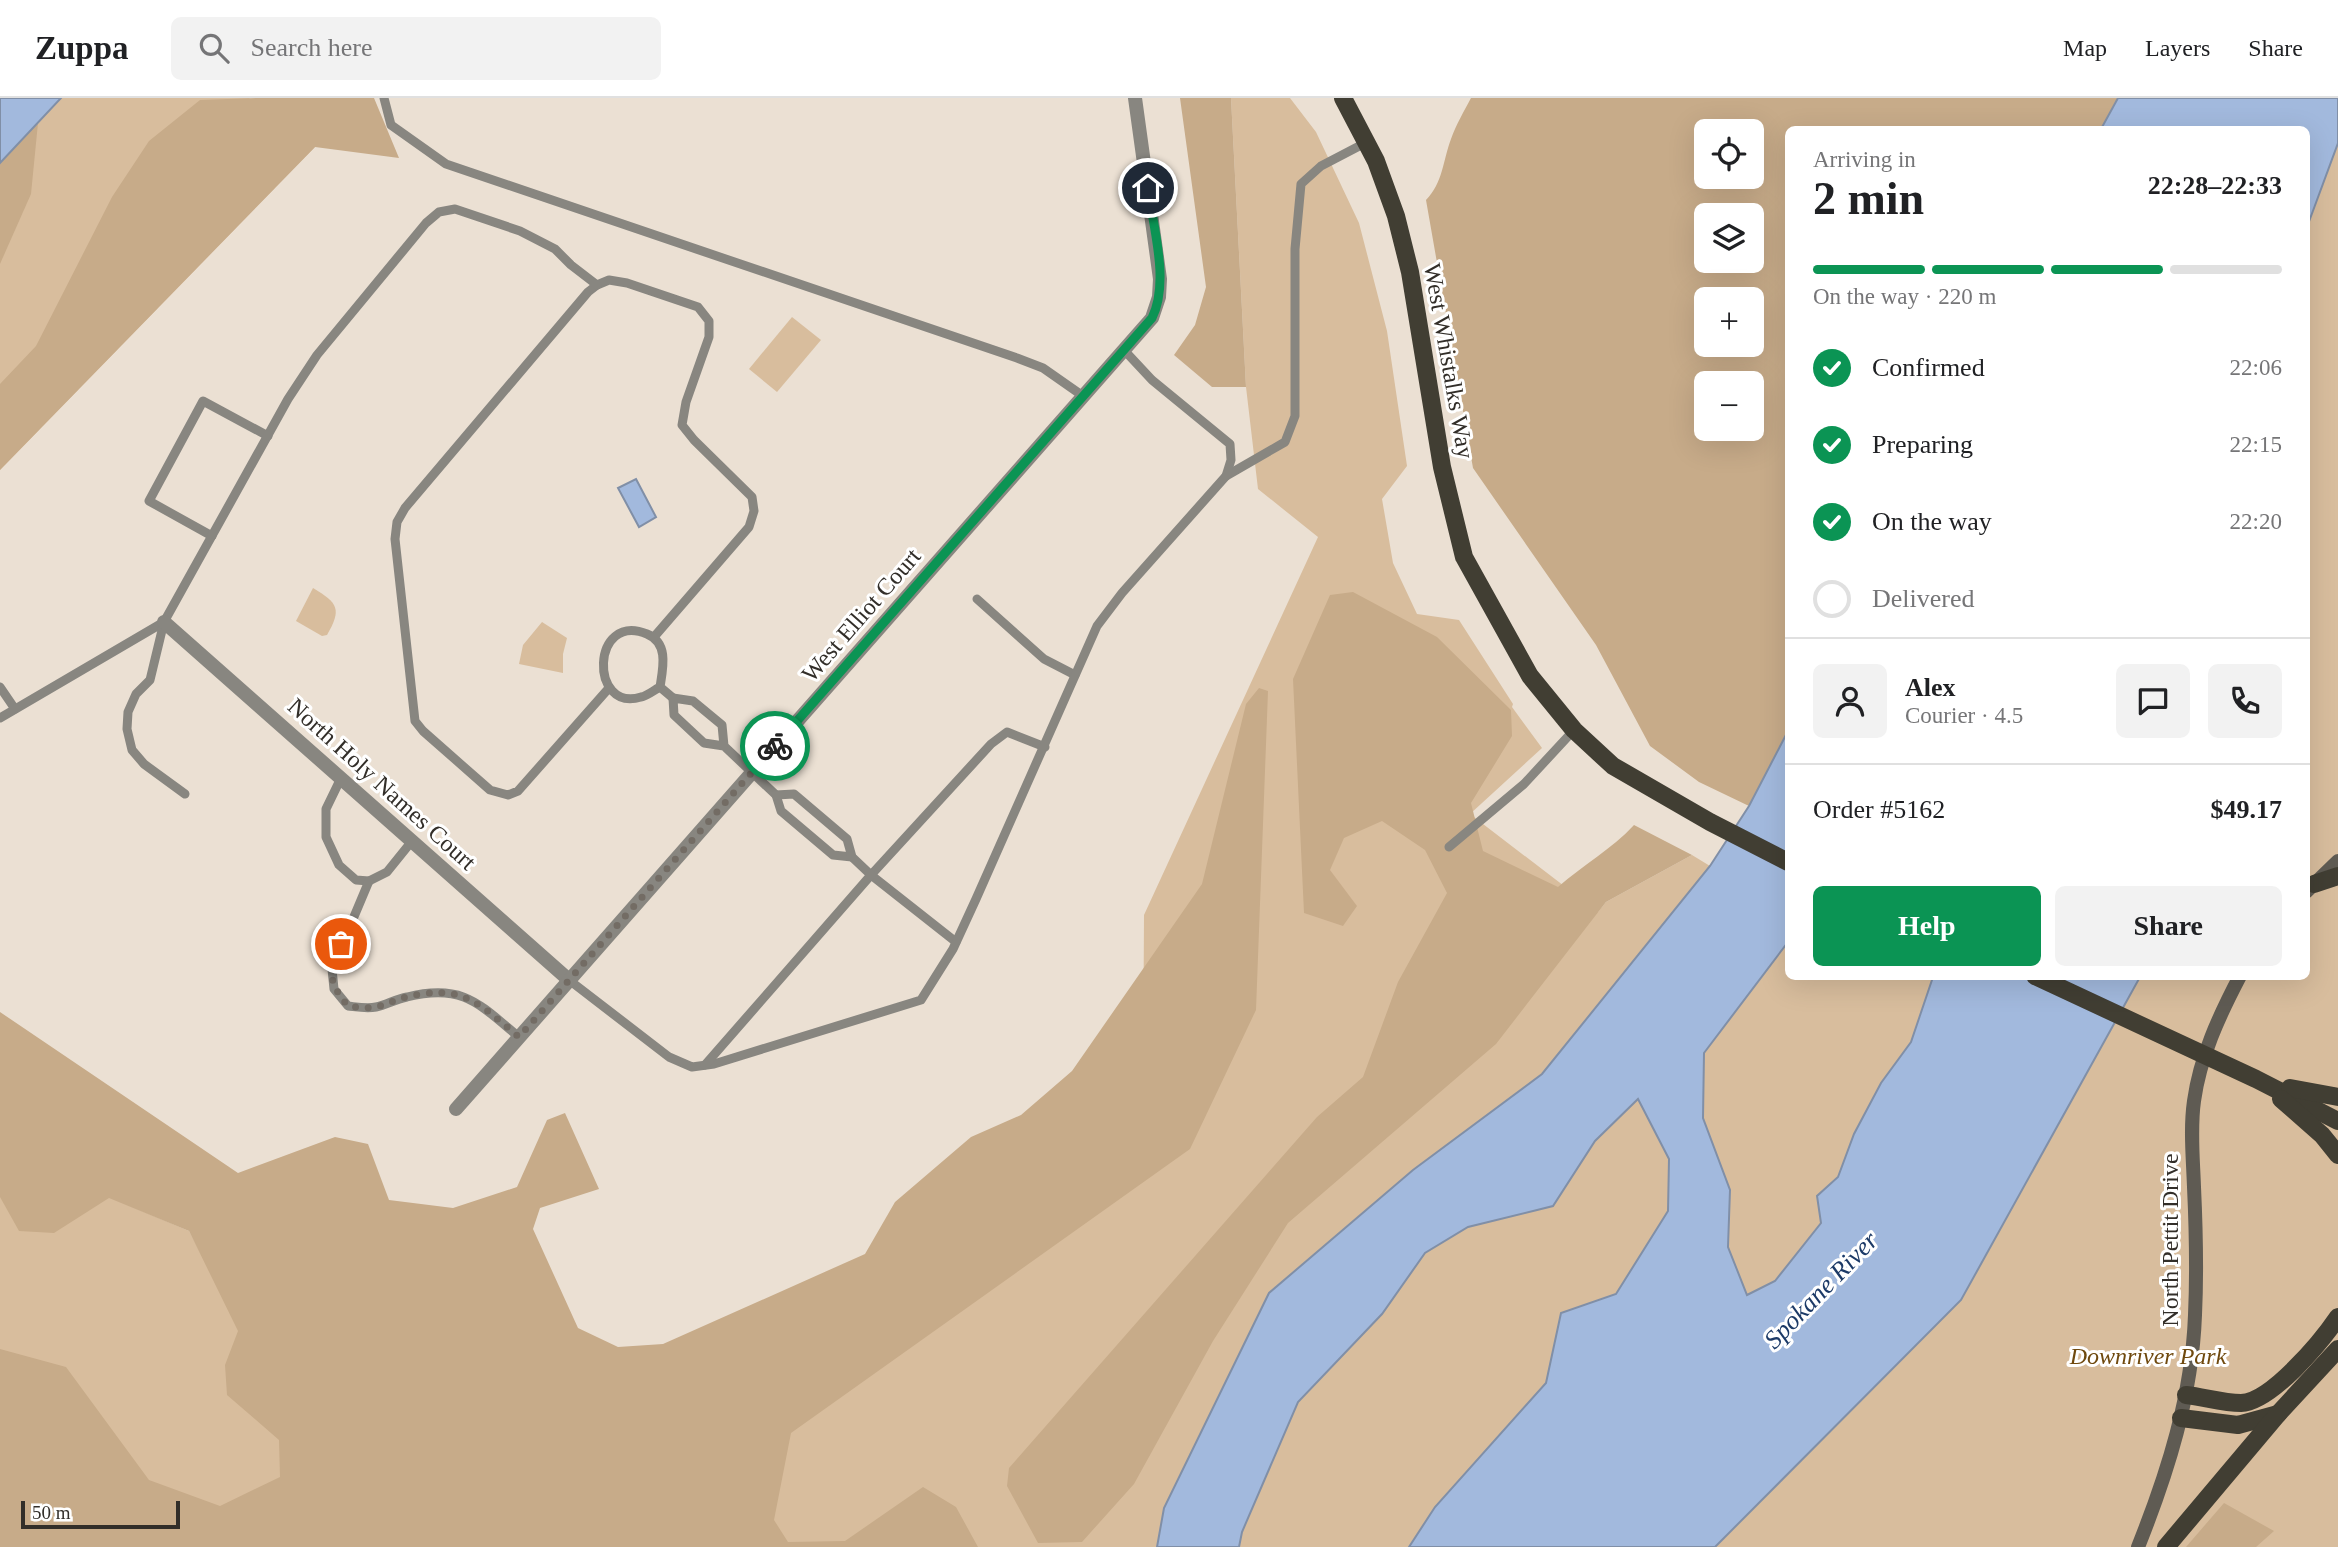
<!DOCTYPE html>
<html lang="en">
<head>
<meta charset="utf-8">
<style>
	:root { --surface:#fff; --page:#f2f2f2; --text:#202124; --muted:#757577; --line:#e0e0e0; --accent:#0b9454 }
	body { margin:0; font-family:Georgia,serif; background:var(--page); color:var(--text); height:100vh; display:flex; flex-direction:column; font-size:26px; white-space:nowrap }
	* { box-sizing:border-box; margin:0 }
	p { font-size:23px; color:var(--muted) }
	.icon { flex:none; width:38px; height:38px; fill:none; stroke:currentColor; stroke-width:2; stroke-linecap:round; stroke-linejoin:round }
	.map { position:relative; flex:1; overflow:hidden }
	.details { position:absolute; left:1785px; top:28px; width:525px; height:854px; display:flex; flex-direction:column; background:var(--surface); border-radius:10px; box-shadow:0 7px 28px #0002 }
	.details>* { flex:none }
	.buttons { position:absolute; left:1694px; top:21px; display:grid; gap:14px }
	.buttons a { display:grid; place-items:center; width:70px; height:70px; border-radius:10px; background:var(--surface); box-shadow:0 7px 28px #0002; font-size:35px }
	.scale { position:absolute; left:21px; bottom:18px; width:159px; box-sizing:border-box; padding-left:7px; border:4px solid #322e29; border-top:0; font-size:19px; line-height:24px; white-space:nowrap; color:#322e29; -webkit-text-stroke:5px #fff; paint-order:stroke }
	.pin { position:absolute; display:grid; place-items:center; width:60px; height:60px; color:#fff; margin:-30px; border:4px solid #fff; border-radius:50%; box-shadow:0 2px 7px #0007 }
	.courier { position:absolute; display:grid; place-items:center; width:70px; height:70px; margin:-35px; border:5px solid #0b9454; border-radius:50%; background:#fff; color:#222; box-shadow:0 2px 9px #0007 }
	.headline em { font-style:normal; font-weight:800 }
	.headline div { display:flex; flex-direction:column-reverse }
	.headline { display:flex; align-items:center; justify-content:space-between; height:119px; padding:0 28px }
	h1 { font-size:46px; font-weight:800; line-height:52px }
	.bar { display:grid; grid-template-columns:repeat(4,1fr); gap:10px 7px; align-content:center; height:84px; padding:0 28px }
	.bar i { height:9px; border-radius:5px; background:var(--line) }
	.bar .on { background:var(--accent) }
	.bar p { grid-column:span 4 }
	.line { display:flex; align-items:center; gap:18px; padding:0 28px; border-top:2px solid var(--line) }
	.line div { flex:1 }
	.round { display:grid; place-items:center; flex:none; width:74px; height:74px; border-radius:10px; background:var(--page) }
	ol { padding:0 28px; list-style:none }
	li { display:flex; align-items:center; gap:21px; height:77px }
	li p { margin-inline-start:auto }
	li .icon { padding:7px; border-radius:50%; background:var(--accent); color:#fff; stroke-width:4 }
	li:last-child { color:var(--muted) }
	li i { width:38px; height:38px; border:4px solid var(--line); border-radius:50% }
	.cta { display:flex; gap:14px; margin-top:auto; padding:14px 28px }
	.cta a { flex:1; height:80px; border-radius:10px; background:var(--accent); color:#fff; font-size:28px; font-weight:800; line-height:80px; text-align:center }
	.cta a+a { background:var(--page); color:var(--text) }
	header { display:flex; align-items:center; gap:42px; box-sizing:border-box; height:98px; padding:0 35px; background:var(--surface); border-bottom:2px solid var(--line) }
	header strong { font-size:33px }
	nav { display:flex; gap:38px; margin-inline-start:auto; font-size:24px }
	.search { width:490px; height:63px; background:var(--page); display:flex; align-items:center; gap:18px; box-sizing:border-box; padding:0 24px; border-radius:10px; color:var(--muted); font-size:26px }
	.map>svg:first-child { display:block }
	.green { fill:#d8bd9d }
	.forest { fill:#c7ab89; fill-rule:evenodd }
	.water { fill:#a2b9dd; stroke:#808fa7; stroke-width:2 }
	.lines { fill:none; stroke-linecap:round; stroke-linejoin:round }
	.lane { stroke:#888680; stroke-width:9 }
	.street { stroke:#888680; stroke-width:14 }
	.secondary { stroke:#5f5b53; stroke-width:14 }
	.primary { stroke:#413e33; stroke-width:18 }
	.done { stroke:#736c64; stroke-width:7; stroke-dasharray:0 12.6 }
	.route { stroke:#0b9454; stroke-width:9 }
	.labels { text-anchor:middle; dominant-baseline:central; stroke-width:6; stroke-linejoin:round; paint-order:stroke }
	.street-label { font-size:24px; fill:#322e29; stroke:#fff }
	.park-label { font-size:24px; font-style:italic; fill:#6f490e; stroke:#fff }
	.water-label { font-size:26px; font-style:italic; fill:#1c3a67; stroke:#fff }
</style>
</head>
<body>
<header>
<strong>Zuppa</strong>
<div class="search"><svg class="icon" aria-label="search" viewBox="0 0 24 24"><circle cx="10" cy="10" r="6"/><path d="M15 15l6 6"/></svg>Search here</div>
<nav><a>Map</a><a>Layers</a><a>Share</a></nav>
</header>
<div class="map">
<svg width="2338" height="1449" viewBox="0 0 2338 1449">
	<rect width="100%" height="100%" fill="#ebe0d3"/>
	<g class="green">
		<path d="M61,0H256H249L315,49L0,372V65Z"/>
		<path d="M1231,0H1290L1316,34L1359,125L1387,233L1407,368L1382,401L1393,465L1417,516L1459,522L1513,606L1512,609L1542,650L1470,716L1598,814L1606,804L1692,757L1710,768L1542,976L1413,1072L1269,1195L1164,1410L1157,1449H0V1099H109L189,1133L201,1156L525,1378L1143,995L1144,817L1318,439L1258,391L1246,289Z"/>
		<path d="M2338,45V1449H1715L1961,1202L2140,879L2306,878V129Z"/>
		<path d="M792,219L821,242L777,294L749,271Z"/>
		<path d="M313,490C338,505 342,511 327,537L322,538L296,523Z"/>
		<path d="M542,524L567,540L563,556V575L519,566L523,547Z"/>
		<path d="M1788,844V878L1933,879L1911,944L1881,985L1854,1036L1838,1079L1818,1098L1821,1125L1775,1183L1747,1198L1728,1149L1730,1092L1703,1020L1704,955Z"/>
		<path d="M1638,1001L1669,1061L1668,1113L1616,1196L1561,1215L1546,1285L1435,1409L1409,1449H1239L1242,1434L1298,1304L1382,1216L1425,1155L1468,1129L1553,1108L1595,1043Z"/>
	</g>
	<g class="forest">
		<path d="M256,0H374L399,60L315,49L0,372V286L36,248L112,99L149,43L200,2Z"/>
		<path d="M1180,0H1231L1246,289H1212L1174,257L1195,227L1206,189Z"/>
		<path d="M1471,0H2118L2101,31L1788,32V633L1749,708L1699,684L1650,648L1596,547L1473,370L1426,102C1443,85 1443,62 1451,41C1456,27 1464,13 1471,0ZM1706,33H1752V79H1706ZM1706,117H1752V163H1706ZM1706,201H1752V247H1706ZM1706,285H1752V331H1706Z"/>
		<path d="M38,25L31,96L0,166V65Z"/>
		<path d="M1353,494L1437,539L1511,612L1512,638L1471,705L1483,753L1558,789C1583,767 1612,751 1634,727L1692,757L1606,804L1496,946L1288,1125L1213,1243L1134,1386L1082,1444L1038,1445L1007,1388L1009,1370L1317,1019L1363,979L1398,884L1447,795L1425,752L1382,723L1344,740L1330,772L1357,808L1343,828L1304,815L1293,581L1330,497Z"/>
		<path d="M1259,590L1268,593L1256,912L1190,1051L791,1335L774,1422L788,1444L845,1443L923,1389L956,1409L978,1449H0V1251L66,1269L149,1382L220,1408L280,1379L279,1342L227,1297L225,1267L238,1233L189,1133L109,1100L54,1135L19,1133L0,1099V914L238,1075L335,1039L368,1046L389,1102L453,1110L517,1089L547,1022L565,1015L599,1091L540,1110L533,1131L578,1230L618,1249L663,1246L865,1156L895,1104L971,1039L1021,1017L1072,973L1202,786L1246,606Z"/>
		<path d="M2224,1405L2274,1433L2256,1449H2186Z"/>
	</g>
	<g class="water">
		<path d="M0,0H61L0,65Z"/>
		<path d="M2118,0H2338V45L2307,129L2306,32L2101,31Z"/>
		<path d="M636,381L656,419L639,429L618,390Z"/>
		<path d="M1788,633V844L1704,955L1703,1020L1730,1092L1728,1149L1747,1197L1775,1183L1821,1125L1817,1098L1838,1079L1854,1036L1881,985L1911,944L1933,879H2140L1961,1202L1715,1449H1409L1435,1409L1546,1285L1561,1215L1616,1196L1668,1113L1669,1061L1638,1001L1595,1043L1553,1108L1468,1129L1425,1155L1382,1216L1298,1304L1242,1434L1239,1449H1157L1164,1410L1269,1195L1413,1072L1542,976L1710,768L1749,708Z"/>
	</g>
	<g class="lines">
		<g class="lane">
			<path d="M384,0L391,27L446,66L1017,260L1043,270L1083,298"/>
			<path d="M1226,378L1285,344L1295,318V151L1301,86L1321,68L1367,44"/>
			<path d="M212,438L149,403L203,303L268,338"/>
			<path d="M977,501L1044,561L1075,577"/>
			<path d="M0,589L15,611"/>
			<path d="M660,589C654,592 647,598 641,599C589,615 591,513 647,536C669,545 663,570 660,589L673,600"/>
			<path d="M609,590L518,693L508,697L490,692L423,633L415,623L395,441L397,424L405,410L588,194L597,187L609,182L627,185L698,209L709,223V239L686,304L682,327L694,342L752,399L754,413L749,429L654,539"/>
			<path d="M0,620L164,524"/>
			<path d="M724,648L722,627L693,603L673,600L674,617L704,645L724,648L776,697L781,713L833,757L852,759"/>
			<path d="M341,680L326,711V739L339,767L356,782L369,783L387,774L412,743"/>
			<path d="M185,696L144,666L132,652L127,631L128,614L136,596L150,582L164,524L288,301L317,257L426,125L439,114L455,111L520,133L555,151L571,167L597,187"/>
			<path d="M1449,749L1524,686L1574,632"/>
			<path d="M369,783L332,871L334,891L348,908C357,909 367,911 376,909C386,907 396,901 407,899C463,885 479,906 519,939"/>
			<path d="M956,844L871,777L991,646L1007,634L1045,649"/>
			<path d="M569,882L669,959L692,969L714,966L921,902L953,851L976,801L1097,528L1122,495L1226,378L1231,362L1230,346L1152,282L1124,252"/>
			<path d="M705,967L871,777L852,759L847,741L794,696L776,697"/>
		</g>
		<g class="street">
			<path d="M164,524L569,882"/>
			<path d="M456,1011L1152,220L1159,199L1160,181L1135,0"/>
		</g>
		<g class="secondary">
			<path d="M2306,794L2338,763"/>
			<path d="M2138,1449C2168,1374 2192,1298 2195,1217C2197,1174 2196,1131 2194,1089C2193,1060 2190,1031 2194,1003C2200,959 2219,918 2240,878"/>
		</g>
		<g class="primary">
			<path d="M1343,0L1376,63L1396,118L1410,174L1442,369L1464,459L1530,578L1574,632L1613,668L1710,724L1788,764"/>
			<path d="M2314,786L2338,778"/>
			<path d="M2035,878L2256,981L2338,1023"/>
			<path d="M2290,990L2338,999"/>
			<path d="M2281,1001L2322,1037L2338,1057"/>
			<path d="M2186,1297C2204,1299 2223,1305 2241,1305C2271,1304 2321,1244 2338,1219"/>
			<path d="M2181,1320L2238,1327L2278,1316"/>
			<path d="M2166,1449L2278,1316L2338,1251"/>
		</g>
	</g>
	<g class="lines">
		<path class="done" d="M341,846C329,876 327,882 348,908C357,909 367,911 376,909C386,907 396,901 407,899C463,885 479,906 519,939L775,648"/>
		<path class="route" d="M775,648L1152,220C1170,184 1153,129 1148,90"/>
	</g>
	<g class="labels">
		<g class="street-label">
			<text transform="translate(1449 263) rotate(80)">West Whistalks Way</text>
			<text transform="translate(861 517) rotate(-49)">West Elliot Court</text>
			<text transform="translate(382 686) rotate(42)">North Holy Names Court</text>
			<text transform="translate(2170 1142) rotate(-90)">North Pettit Drive</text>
		</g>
		<g class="park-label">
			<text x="2148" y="1258">Downriver Park</text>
		</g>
		<g class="water-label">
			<text transform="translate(1821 1192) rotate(-46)">Spokane River</text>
		</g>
	</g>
</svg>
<div class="buttons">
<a><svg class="icon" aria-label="locate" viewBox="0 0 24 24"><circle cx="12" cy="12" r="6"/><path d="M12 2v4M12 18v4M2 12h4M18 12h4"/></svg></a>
<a><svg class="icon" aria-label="layers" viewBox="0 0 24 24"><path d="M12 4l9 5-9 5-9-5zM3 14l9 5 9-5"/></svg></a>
<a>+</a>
<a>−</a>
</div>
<div class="scale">50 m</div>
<div class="pin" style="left:341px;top:846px;background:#ea580c"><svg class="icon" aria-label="bag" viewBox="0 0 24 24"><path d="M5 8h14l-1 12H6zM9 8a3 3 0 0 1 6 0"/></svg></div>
<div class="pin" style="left:1148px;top:90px;background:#1f2937"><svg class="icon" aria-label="home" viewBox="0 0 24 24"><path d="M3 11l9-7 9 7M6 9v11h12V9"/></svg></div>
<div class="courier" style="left:775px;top:648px"><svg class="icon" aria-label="bike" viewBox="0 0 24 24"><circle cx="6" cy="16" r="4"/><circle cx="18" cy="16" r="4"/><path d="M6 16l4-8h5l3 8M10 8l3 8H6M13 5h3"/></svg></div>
<section class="details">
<div class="headline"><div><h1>2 min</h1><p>Arriving in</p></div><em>22:28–22:33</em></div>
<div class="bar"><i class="on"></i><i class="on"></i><i class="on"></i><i></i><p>On the way · 220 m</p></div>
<ol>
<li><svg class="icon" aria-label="check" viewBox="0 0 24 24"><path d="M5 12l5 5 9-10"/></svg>Confirmed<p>22:06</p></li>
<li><svg class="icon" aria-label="check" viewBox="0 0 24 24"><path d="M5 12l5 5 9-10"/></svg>Preparing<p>22:15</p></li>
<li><svg class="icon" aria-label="check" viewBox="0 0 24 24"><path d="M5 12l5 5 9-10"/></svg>On the way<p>22:20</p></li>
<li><i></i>Delivered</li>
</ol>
<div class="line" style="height:126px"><a class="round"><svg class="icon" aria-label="person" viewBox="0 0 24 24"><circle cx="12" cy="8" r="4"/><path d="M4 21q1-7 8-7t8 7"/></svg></a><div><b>Alex</b><p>Courier · 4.5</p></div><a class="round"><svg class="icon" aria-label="chat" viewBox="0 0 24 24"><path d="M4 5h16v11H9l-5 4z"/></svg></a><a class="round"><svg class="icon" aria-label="phone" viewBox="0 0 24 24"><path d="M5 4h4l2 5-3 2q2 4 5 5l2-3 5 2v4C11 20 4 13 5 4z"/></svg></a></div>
<div class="line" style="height:91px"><div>Order #5162</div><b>$49.17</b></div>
<div class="cta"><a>Help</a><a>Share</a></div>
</section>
</div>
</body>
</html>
